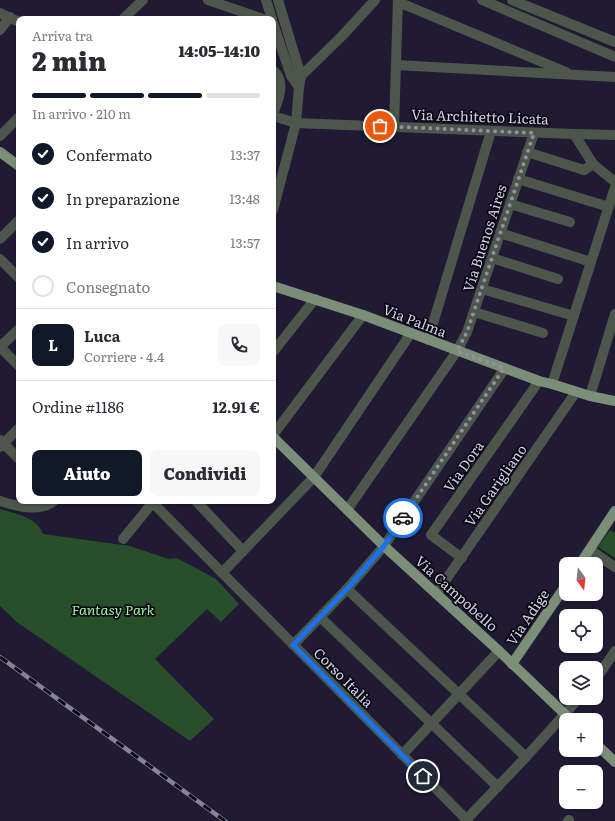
<!DOCTYPE html>
<html lang="it">
<head>
<meta charset="utf-8">
<style>
	:root { --surface:#fff; --page:#f7f7f7; --text:#2b2b33; --muted:#7c7c81; --line:#e1e1e2; --accent:#111827 }
	body { margin:0; font-family:Literata,serif; background:var(--page); color:var(--text); height:100vh; display:flex; flex-direction:column; font-size:15px; white-space:nowrap }
	* { box-sizing:border-box; margin:0 }
	p { font-size:13px; color:var(--muted) }
	.icon { flex:none; width:22px; height:22px; fill:none; stroke:currentColor; stroke-width:2; stroke-linecap:round; stroke-linejoin:round }
	.map { position:relative; flex:1; overflow:hidden }
	.side { position:absolute; left:16px; top:16px; width:260px; height:488px; display:flex; flex-direction:column; background:var(--surface); border-radius:8px; box-shadow:0 1px 3px #0004 }
	.side>* { flex:none }
	.needle { width:26px; rotate:165deg }
	.tools { position:absolute; left:559px; top:557px; display:grid; gap:8px }
	.tools a { display:grid; place-items:center; width:44px; height:44px; border-radius:8px; background:var(--surface); box-shadow:0 1px 3px #0004; font-size:20px }
	.pin { position:absolute; display:grid; place-items:center; width:34px; height:34px; color:#fff; margin:-17px; border:2px solid #fff; border-radius:50%; box-shadow:0 1px 4px #0007 }
	.courier { position:absolute; display:grid; place-items:center; width:40px; height:40px; margin:-20px; border:3px solid #1a73e8; border-radius:50%; background:#fff; color:#222; box-shadow:0 1px 5px #0007 }
	.overview em { font-style:normal; font-weight:800 }
	.overview div { display:flex; flex-direction:column-reverse }
	.overview { display:flex; align-items:center; justify-content:space-between; height:68px; padding:0 16px }
	h1 { font-size:26px; font-weight:800; line-height:30px }
	.bar { display:grid; grid-template-columns:repeat(4,1fr); gap:6px 4px; align-content:center; height:48px; padding:0 16px }
	.bar i { height:5px; border-radius:3px; background:var(--line) }
	.bar .selected { background:var(--accent) }
	.bar p { grid-column:span 4 }
	.line { display:flex; align-items:center; gap:10px; padding:0 16px; border-top:1px solid var(--line) }
	.line div { flex:1 }
	.round { display:grid; place-items:center; flex:none; width:42px; height:42px; border-radius:8px; background:var(--page) }
	ol { padding:0 16px; list-style:none }
	li { display:flex; align-items:center; gap:12px; height:44px }
	li p { margin-inline-start:auto }
	li .icon { padding:4px; border-radius:50%; background:var(--accent); color:#fff; stroke-width:4 }
	li:last-child { color:var(--muted) }
	li i { width:22px; height:22px; border:2px solid var(--line); border-radius:50% }
	.action { display:flex; gap:8px; margin-top:auto; padding:8px 16px }
	.action a { flex:1; height:46px; border-radius:8px; background:var(--accent); color:#fff; font-size:16px; font-weight:800; line-height:46px; text-align:center }
	.action a+a { background:var(--page); color:var(--text) }
	.map>svg:first-child { display:block }
	.green { fill:#274f2a }
	.lines { fill:none; stroke-linecap:round; stroke-linejoin:round }
	.minor { stroke:#4d564b; stroke-width:10 }
	.major { stroke:#7b8e77; stroke-width:10 }
	.rail-casing { stroke:#878398; stroke-width:4.5 }
	.rail { stroke:#090712; stroke-width:3; stroke-dasharray:9; stroke-linecap:butt }
	.done { stroke:#9490a4; stroke-width:4; stroke-dasharray:0 7.2 }
	.route { stroke:#1a73e8; stroke-width:5 }
	.labels { text-anchor:middle; dominant-baseline:central; stroke-width:3.5; stroke-linejoin:round; paint-order:stroke }
	.street-label { font-size:14px; fill:#d2d0e1; stroke:#090712 }
	.park-label { font-size:14px; font-style:italic; fill:#9df0a0; stroke:#090712 }
</style>
</head>
<body>
<div class="map">
<svg width="615" height="821" viewBox="0 0 615 821">
	<rect width="100%" height="100%" fill="#201a34"/>
	<g class="green">
		<path d="M0,509C16,514 37,517 43,534L130,546L169,559L177,558L216,579L239,604L221,622L207,609L155,659L214,719L190,741L18,623L0,606Z"/>
		<path d="M610,530L615,533V558L598,547Z"/>
	</g>
	<g class="lines">
		<g class="minor">
			<path d="M208,0L263,19"/>
			<path d="M266,0L272,19"/>
			<path d="M482,0L615,57"/>
			<path d="M512,0L615,42"/>
			<path d="M398,2L566,72"/>
			<path d="M0,13L19,22"/>
			<path d="M123,19L143,0"/>
			<path d="M273,23L291,76L299,87"/>
			<path d="M0,30L10,17"/>
			<path d="M396,65L615,77"/>
			<path d="M273,70C287,82 278,100 273,114"/>
			<path d="M301,76L342,36L375,0"/>
			<path d="M273,116L296,123L574,134L615,135"/>
			<path d="M394,127L398,0"/>
			<path d="M574,134L593,164L615,182"/>
			<path d="M0,136L19,117"/>
			<path d="M527,152L584,170L593,164"/>
			<path d="M518,179L609,207"/>
			<path d="M510,204L570,222"/>
			<path d="M273,210L296,123L299,87L301,76L278,0"/>
			<path d="M500,233L591,262"/>
			<path d="M0,239L19,220"/>
			<path d="M492,258L558,279"/>
			<path d="M0,259L19,278"/>
			<path d="M482,289L574,316"/>
			<path d="M474,312L543,333"/>
			<path d="M428,340L491,131"/>
			<path d="M0,347L19,366"/>
			<path d="M0,347L19,329"/>
			<path d="M273,352L315,299"/>
			<path d="M552,384L615,187"/>
			<path d="M590,396L615,314"/>
			<path d="M273,435L363,315"/>
			<path d="M0,440L19,459"/>
			<path d="M0,447L19,428"/>
			<path d="M0,501C17,506 38,513 54,501"/>
			<path d="M151,501L468,821"/>
			<path d="M196,501L243,551"/>
			<path d="M347,510L457,351L467,332L534,133"/>
			<path d="M123,539L154,501"/>
			<path d="M590,550L615,567"/>
			<path d="M462,558L431,535L539,381"/>
			<path d="M222,573L314,477L411,333"/>
			<path d="M347,589L526,757"/>
			<path d="M436,594L576,392"/>
			<path d="M320,617L498,787"/>
			<path d="M293,645L347,589L384,546L505,368"/>
			<path d="M596,679L615,651"/>
			<path d="M402,755L499,651"/>
			<path d="M466,820L526,757L579,698"/>
			<path d="M568,821L569,820"/>
		</g>
		<g class="major">
			<path d="M0,152L19,166"/>
			<path d="M273,286L363,315L539,381L552,384L590,396L615,401"/>
			<path d="M273,437L384,546L499,651L571,720"/>
			<path d="M580,564L615,511"/>
			<path d="M512,664L566,585"/>
			<path d="M596,744L615,762"/>
		</g>
		<g class="rail-casing">
			<path id="rail" d="M0,657L225,821"/>
		</g>
		<use href="#rail" class="rail"/>
	</g>
	<g class="lines">
		<path class="done" d="M380,126L534,133L467,332L457,351L504,368L403,518"/>
		<path class="route" d="M403,518L384,546L347,589L293,645L423,776"/>
	</g>
	<g class="labels">
		<g class="street-label">
			<text transform="translate(480 116) rotate(2)">Via Architetto Licata</text>
			<text transform="translate(484 238) rotate(-72)">Via Buenos Aires</text>
			<text transform="translate(415 320) rotate(21)">Via Palma</text>
			<text transform="translate(463 466) rotate(-55)">Via Dora</text>
			<text transform="translate(495 485) rotate(-55)">Via Garigliano</text>
			<text transform="translate(457 593) rotate(42)">Via Campobello</text>
			<text transform="translate(527 617) rotate(-56)">Via Adige</text>
			<text transform="translate(344 677) rotate(45)">Corso Italia</text>
		</g>
		<g class="park-label">
			<text x="113" y="609">Fantasy Park</text>
		</g>
	</g>
</svg>
<div class="tools">
<a><svg class="needle" viewBox="-14 -14 28 28"><path d="M0-13l5 13h-10z" fill="#e53935"/><path d="M0 13l5-13h-10z" fill="#7c7c81"/></svg></a>
<a><svg class="icon" aria-label="locate" viewBox="0 0 24 24"><circle cx="12" cy="12" r="6"/><path d="M12 2v4M12 18v4M2 12h4M18 12h4"/></svg></a>
<a><svg class="icon" aria-label="layers" viewBox="0 0 24 24"><path d="M12 4l9 5-9 5-9-5zM3 14l9 5 9-5"/></svg></a>
<a>+</a>
<a>−</a>
</div>
<div class="pin" style="left:380px;top:126px;background:#ea580c"><svg class="icon" aria-label="bag" viewBox="0 0 24 24"><path d="M5 8h14l-1 12H6zM9 8a3 3 0 0 1 6 0"/></svg></div>
<div class="pin" style="left:423px;top:776px;background:#1f2937"><svg class="icon" aria-label="home" viewBox="0 0 24 24"><path d="M3 11l9-7 9 7M6 9v11h12V9"/></svg></div>
<div class="courier" style="left:403px;top:518px"><svg class="icon" aria-label="car" viewBox="0 0 24 24"><path d="M5 17H2v-5l4-1 3-4h7l3 4 3 1v5h-3M9 17h6M6 11h13"/><circle cx="7" cy="17" r="2"/><circle cx="17" cy="17" r="2"/></svg></div>
<section class="side">
<div class="overview"><div><h1>2 min</h1><p>Arriva tra</p></div><em>14:05–14:10</em></div>
<div class="bar"><i class="selected"></i><i class="selected"></i><i class="selected"></i><i></i><p>In arrivo · 210 m</p></div>
<ol>
<li><svg class="icon" aria-label="check" viewBox="0 0 24 24"><path d="M5 12l5 5 9-10"/></svg>Confermato<p>13:37</p></li>
<li><svg class="icon" aria-label="check" viewBox="0 0 24 24"><path d="M5 12l5 5 9-10"/></svg>In preparazione<p>13:48</p></li>
<li><svg class="icon" aria-label="check" viewBox="0 0 24 24"><path d="M5 12l5 5 9-10"/></svg>In arrivo<p>13:57</p></li>
<li><i></i>Consegnato</li>
</ol>
<div class="line" style="height:72px"><b class="round" style="background:var(--accent);color:#fff">L</b><div><b>Luca</b><p>Corriere · 4.4</p></div><a class="round"><svg class="icon" aria-label="phone" viewBox="0 0 24 24"><path d="M5 4h4l2 5-3 2q2 4 5 5l2-3 5 2v4C11 20 4 13 5 4z"/></svg></a></div>
<div class="line" style="height:52px"><div>Ordine #1186</div><b>12.91 €</b></div>
<div class="action"><a>Aiuto</a><a>Condividi</a></div>
</section>
</div>
</body>
</html>
